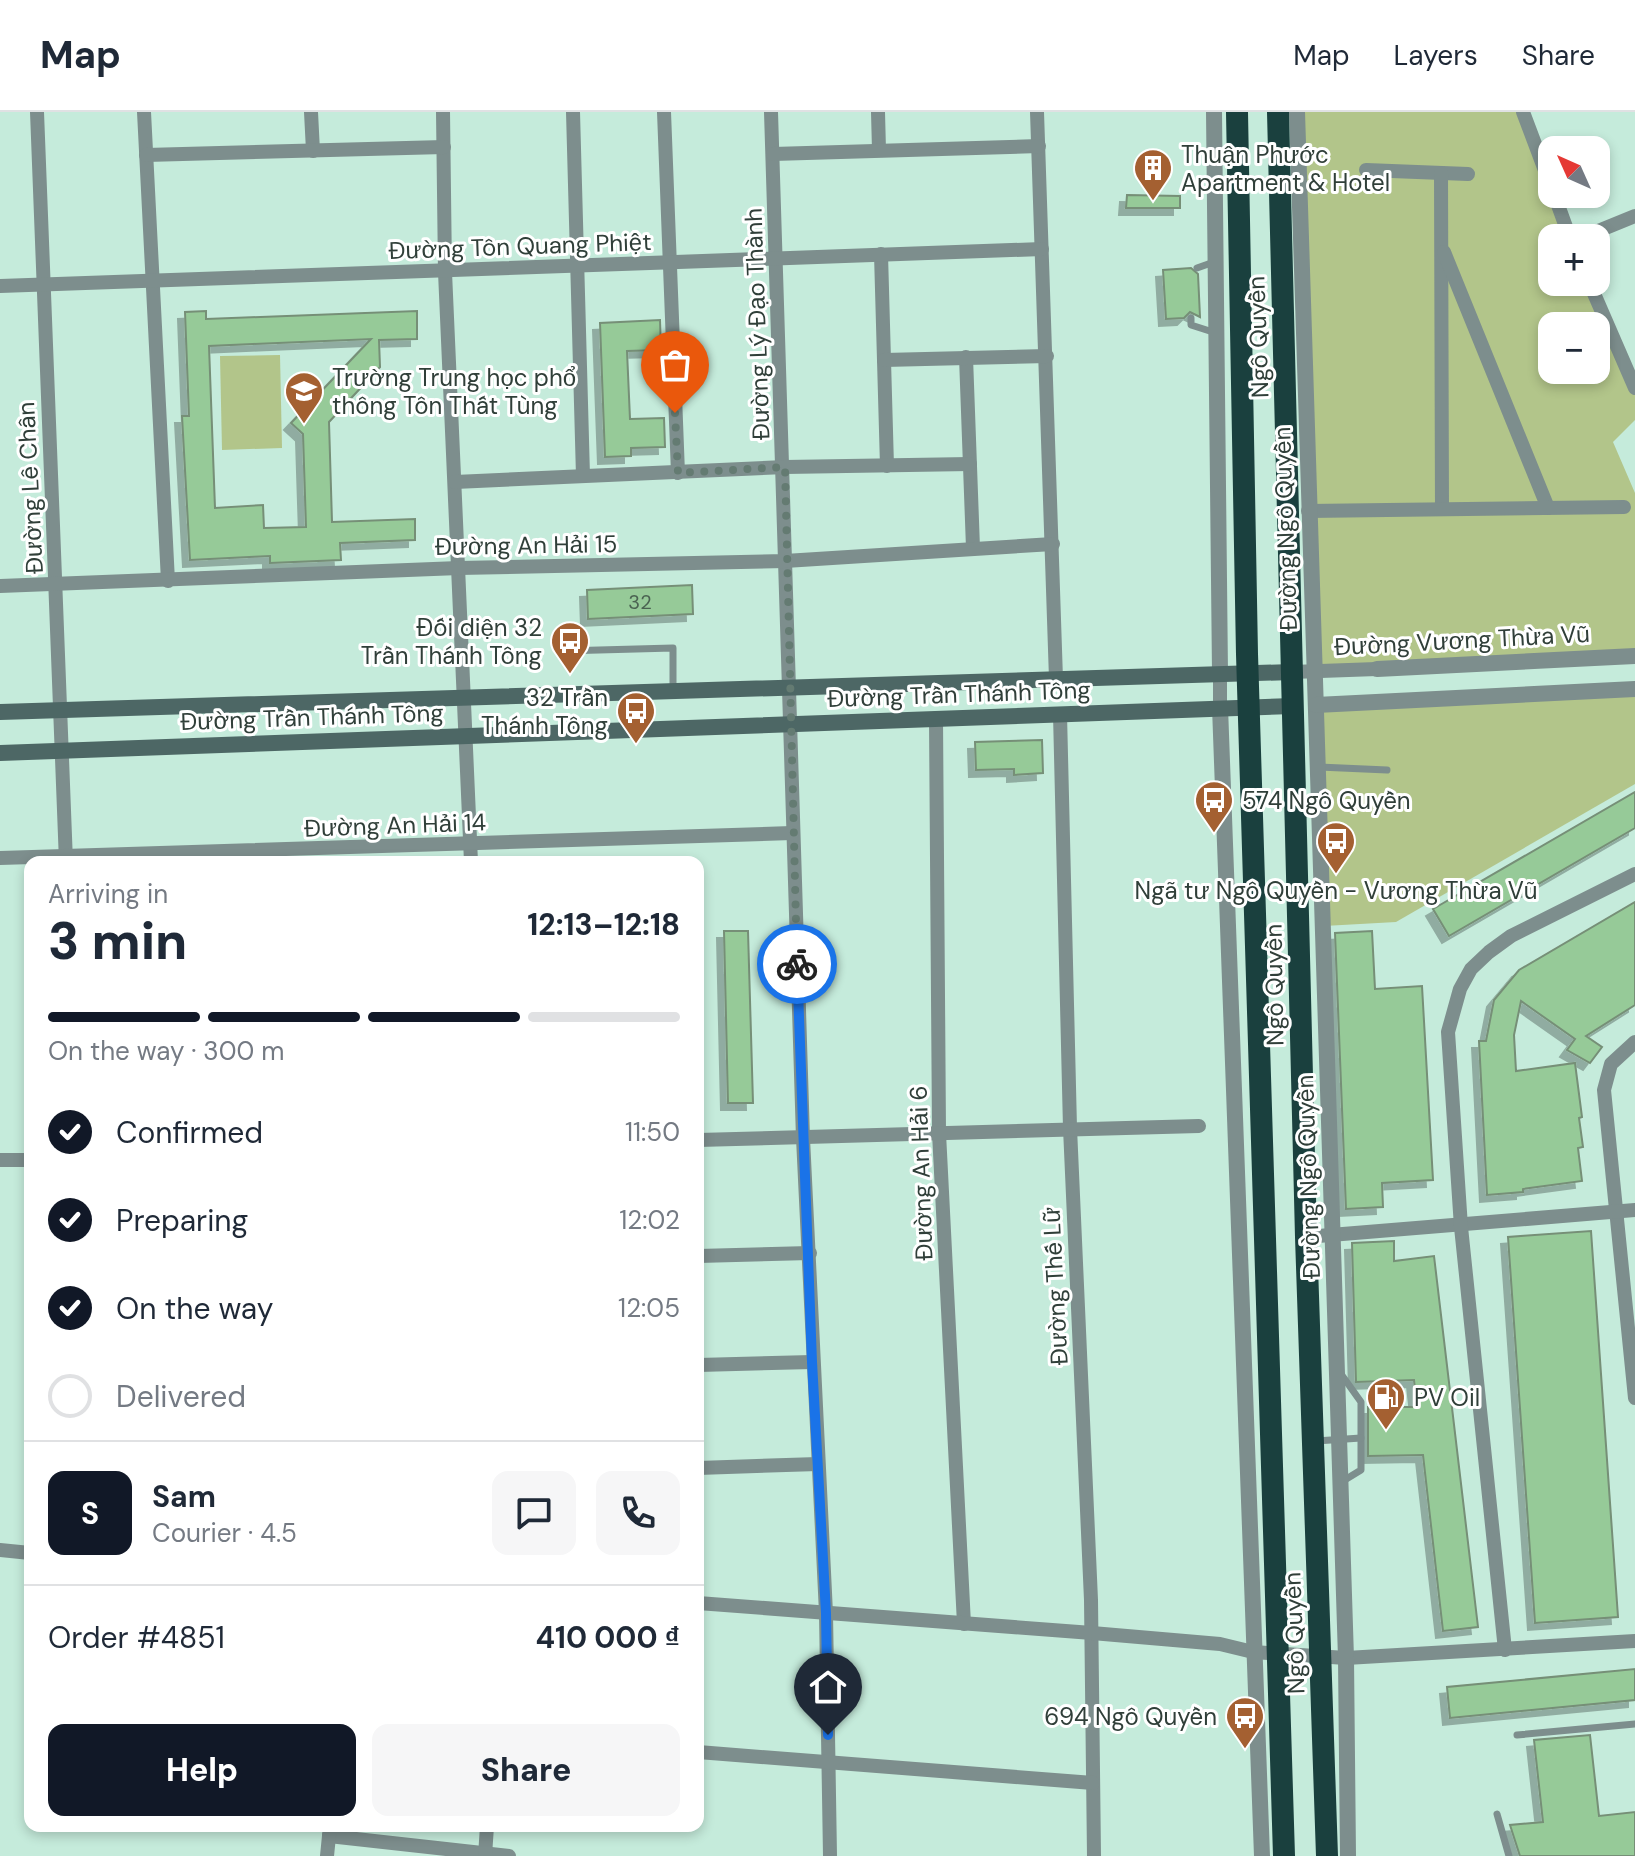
<!DOCTYPE html>
<html lang="en">
<head>
<meta charset="utf-8">
<style>
	:root { --surface:#fff; --page:#f6f6f7; --text:#1f2937; --muted:#747a83; --line:#e0e1e3; --accent:#111827 }
	body { margin:0; font-family:"DM Sans",sans-serif; background:var(--page); color:var(--text); height:100vh; display:flex; flex-direction:column; font-size:30px; white-space:nowrap }
	* { box-sizing:border-box; margin:0 }
	p { font-size:26px; color:var(--muted) }
	.icon { flex:none; width:44px; height:44px; fill:none; stroke:currentColor; stroke-width:2; stroke-linecap:round; stroke-linejoin:round }
	.map { position:relative; flex:1; overflow:hidden }
	.panel { position:absolute; left:24px; top:744px; width:680px; height:976px; display:flex; flex-direction:column; background:var(--surface); border-radius:16px; box-shadow:0 4px 12px #0003 }
	.panel>* { flex:none }
	.needle { width:52px; rotate:315deg }
	.tools { position:absolute; left:1538px; top:24px; display:grid; gap:16px }
	.tools a { display:grid; place-items:center; width:72px; height:72px; border-radius:16px; background:var(--surface); box-shadow:0 4px 12px #0003; font-size:40px }
	.pin { position:absolute; display:grid; place-items:center; width:68px; height:68px; color:#fff; margin:-82px -34px; border-radius:50% 50% 50% 0; rotate:-45deg; box-shadow:0 0 8px #0007 }
	.pin .icon { rotate:45deg }
	.courier { position:absolute; display:grid; place-items:center; width:80px; height:80px; margin:-40px; border:6px solid #1a73e8; border-radius:50%; background:#fff; color:#222; box-shadow:0 2px 10px #0007 }
	.head em { font-style:normal; font-weight:800 }
	.head div { display:flex; flex-direction:column-reverse }
	.head { display:flex; align-items:center; justify-content:space-between; height:136px; padding:0 24px }
	h1 { font-size:52px; font-weight:800; line-height:60px }
	.bar { display:grid; grid-template-columns:repeat(4,1fr); gap:12px 8px; align-content:center; height:96px; padding:0 24px }
	.bar i { height:10px; border-radius:6px; background:var(--line) }
	.bar .on { background:var(--accent) }
	.bar p { grid-column:span 4 }
	.line { display:flex; align-items:center; gap:20px; padding:0 24px; border-top:2px solid var(--line) }
	.line div { flex:1 }
	.round { display:grid; place-items:center; flex:none; width:84px; height:84px; border-radius:16px; background:var(--page) }
	ol { padding:0 24px; list-style:none }
	li { display:flex; align-items:center; gap:24px; height:88px }
	li p { margin-inline-start:auto }
	li .icon { padding:8px; border-radius:50%; background:var(--accent); color:#fff; stroke-width:4 }
	li:last-child { color:var(--muted) }
	li i { width:44px; height:44px; border:4px solid var(--line); border-radius:50% }
	.button { display:flex; gap:16px; margin-top:auto; padding:16px 24px }
	.button a { flex:1; height:92px; border-radius:16px; background:var(--accent); color:#fff; font-size:32px; font-weight:800; line-height:92px; text-align:center }
	.button a+a { background:var(--page); color:var(--text) }
	header { display:flex; align-items:center; gap:48px; box-sizing:border-box; height:112px; padding:0 40px; background:var(--surface); border-bottom:2px solid var(--line) }
	header strong { font-size:38px }
	nav { display:flex; gap:44px; margin-inline-start:auto; font-size:28px }
	.map>svg:first-child { display:block }
	.green { fill:#b2c58a; fill-rule:evenodd }
	.building { fill:#96ca98; stroke:#768f77; stroke-width:2; fill-rule:evenodd; filter:url(#shadow) }
	.lines { fill:none; stroke-linecap:round; stroke-linejoin:round }
	.service { stroke:#7d8e8d; stroke-width:7 }
	.minor { stroke:#7d8e8d; stroke-width:14 }
	.tertiary { stroke:#7d8e8d; stroke-width:16 }
	.secondary { stroke:#4d6765; stroke-width:16 }
	.trunk { stroke:#1a403e; stroke-width:22 }
	.done { stroke:#647b72; stroke-width:8; stroke-dasharray:0 14.4 }
	.route { stroke:#1a73e8; stroke-width:10 }
	.labels { text-anchor:middle; dominant-baseline:central; stroke-width:6; stroke-linejoin:round; paint-order:stroke }
	.number-label { font-size:20px; fill:#4a6251 }
	.poi-label { font-size:24px; fill:#303f39; stroke:#fff; text-anchor:start }
	.street-label { font-size:24px; fill:#303f39; stroke:#fff }
</style>
</head>
<body>
<header>
<strong>Map</strong>
<nav><a>Map</a><a>Layers</a><a>Share</a></nav>
</header>
<div class="map">
<svg width="1635" height="1744" viewBox="0 0 1635 1744">
	<defs>
		<filter id="shadow"><feDropShadow dx="-7" dy="7" stdDeviation="0" flood-color="#0004"/></filter>
	</defs>
	<rect width="100%" height="100%" fill="#c5ebdb"/>
	<g class="green">
		<path d="M1297,0H1522L1575,126H1552V170H1593L1635,269V308L1613,330L1635,381V544L1315,560ZM1552,214H1596V258H1552Z"/>
		<path d="M280,243L282,336L222,338L220,244Z"/>
		<path d="M1635,578V672L1396,810L1324,814L1316,593Z"/>
	</g>
	<g class="building">
		<path d="M1127,83L1180,84V96H1126Z"/>
		<path d="M1191,156L1198,162L1200,205L1190,200L1184,206L1166,207L1163,158Z"/>
		<path d="M206,199V207L417,199V227L379,228L380,255L329,310L332,410L415,407V428L340,431L341,448L270,451V444L190,448L182,304H189L185,200ZM371,227L291,311L303,322L306,415L264,416L263,393L215,396L209,234Z"/>
		<path d="M660,208L661,238L627,239L630,307L664,306L665,335L631,336V344L605,345L600,211Z"/>
		<path d="M692,473L693,502L588,507L587,478Z"/>
		<path d="M1042,628L1043,661L1014,663V657L976,658L975,630Z"/>
		<path d="M1635,680V716L1449,824L1433,797Z"/>
		<path d="M1635,790V893L1586,924L1602,935L1590,951L1567,938L1575,927L1521,889L1514,923L1516,959L1575,951L1582,1005L1579,1006L1583,1035L1578,1036L1582,1069L1523,1077V1080L1487,1083L1479,929H1486L1494,888L1519,858Z"/>
		<path d="M724,819H748L753,991H728Z"/>
		<path d="M1372,819L1375,877L1422,874L1433,1068L1382,1071L1383,1095L1346,1097L1335,821Z"/>
		<path d="M1591,1119L1618,1505L1535,1511L1508,1125Z"/>
		<path d="M1394,1129V1149L1434,1144L1478,1515L1443,1519L1423,1343L1368,1344V1295H1417L1414,1268L1356,1270L1352,1131Z"/>
		<path d="M1635,1557V1588L1450,1606L1447,1575Z"/>
		<path d="M1590,1623L1599,1704L1635,1700V1744H1520L1510,1713L1543,1710L1534,1628Z"/>
	</g>
	<g class="lines">
		<g class="service">
			<path d="M1197,156L1214,150"/>
			<path d="M1191,206V213L1216,221"/>
			<path d="M562,539L673,536V577"/>
			<path d="M1319,655L1387,658"/>
			<path d="M1341,1262L1361,1290V1358L1343,1369"/>
			<path d="M1316,1329L1361,1326"/>
			<path d="M1517,1623L1635,1612"/>
			<path d="M1497,1702L1509,1744"/>
		</g>
		<g class="minor">
			<path d="M37,0L66,750"/>
			<path d="M144,0L168,469"/>
			<path d="M311,0L313,39"/>
			<path d="M443,0L445,160L471,750"/>
			<path d="M573,0L583,364"/>
			<path d="M664,0L678,361"/>
			<path d="M771,0L803,1026L826,1501L830,1744"/>
			<path d="M878,0L879,38"/>
			<path d="M1037,0L1056,567"/>
			<path d="M1523,0L1552,77"/>
			<path d="M773,42L1039,34"/>
			<path d="M146,43L444,35"/>
			<path d="M1366,58L1468,62"/>
			<path d="M1441,61L1442,397"/>
			<path d="M1554,82L1570,126"/>
			<path d="M1581,126L1635,104"/>
			<path d="M1444,140L1548,396"/>
			<path d="M881,142L887,354"/>
			<path d="M1589,170L1635,276"/>
			<path d="M0,174L1042,137"/>
			<path d="M966,245L973,436"/>
			<path d="M884,248L1047,244"/>
			<path d="M455,370L785,355L970,352"/>
			<path d="M1308,399L1624,395"/>
			<path d="M0,474L459,456L785,449L1053,432"/>
			<path d="M1292,560L1377,557"/>
			<path d="M1220,561V595"/>
			<path d="M1060,602L1070,1016L1091,1488L1094,1744"/>
			<path d="M936,607L939,1021L964,1512"/>
			<path d="M0,746L792,721"/>
			<path d="M1635,930L1611,952L1604,978L1635,1286"/>
			<path d="M698,1028L1199,1014"/>
			<path d="M0,1048H30"/>
			<path d="M1306,1125L1635,1098"/>
			<path d="M698,1144L810,1141"/>
			<path d="M698,1253L812,1250"/>
			<path d="M698,1356L818,1352"/>
			<path d="M0,1438L30,1441"/>
			<path d="M698,1491L1092,1521L1220,1532L1253,1540L1346,1546L1635,1529"/>
			<path d="M1505,1538L1461,1115L1448,920L1460,877L1471,857L1489,840L1511,824L1635,762"/>
			<path d="M698,1640L1093,1671"/>
			<path d="M329,1724L509,1744"/>
			<path d="M327,1744L330,1714"/>
			<path d="M485,1744L487,1714"/>
		</g>
		<g class="tertiary">
			<path d="M1214,0L1220,561"/>
			<path d="M1297,0L1346,1546L1348,1744"/>
			<path d="M1377,557L1635,544"/>
			<path d="M1316,593L1635,577"/>
			<path d="M1220,595L1262,1744"/>
		</g>
		<g class="secondary">
			<path d="M0,600L1292,560"/>
			<path d="M0,641L1293,594"/>
		</g>
		<g class="trunk">
			<path d="M1237,0L1247,542L1284,1744"/>
			<path d="M1278,0L1306,1125L1327,1744"/>
		</g>
	</g>
	<g class="lines">
		<path class="done" d="M675,301L678,361L785,355L797,852"/>
		<path class="route" d="M797,852L812,1250L826,1501L828,1623"/>
	</g>
	<defs>
		<g id="building-pin" transform="scale(2)"><path d="M0 17L-7.5 6A9.5 9.5 0 1 1 7.5 6Z" fill="#a46031" stroke="#fff"/><path d="M-4-6H4V6H1V3H-1V6H-4ZM-2.5-4.3h1.7v1.8h-1.7ZM.8-4.3h1.7v1.8H.8ZM-2.5-1h1.7V.8h-1.7ZM.8-1h1.7V.8H.8Z" fill="#fff"/></g>
		<g id="school-pin" transform="scale(2)"><path d="M0 17L-7.5 6A9.5 9.5 0 1 1 7.5 6Z" fill="#a46031" stroke="#fff"/><path d="M0-5L7-2L0 1L-7-2ZM-4 1L0 2.5L4 1V4Q0 6-4 4Z" fill="#fff"/></g>
		<g id="bus-pin" transform="scale(2)"><path d="M0 17L-7.5 6A9.5 9.5 0 1 1 7.5 6Z" fill="#a46031" stroke="#fff"/><path d="M-5-6H5V4H4V6H2V4H-2V6H-4V4H-5ZM-3.5-4V0h7V-4ZM-3.5 1.2v1.5H-2V1.2ZM2 1.2v1.5H3.5V1.2Z" fill="#fff"/></g>
		<g id="fuel-pin" transform="scale(2)"><path d="M0 17L-7.5 6A9.5 9.5 0 1 1 7.5 6Z" fill="#a46031" stroke="#fff"/><path d="M-5.5-6h7V0h2V4h1.3V-2.5L3-4.5l.8-.8L6-3V5H2.5V1h-1V6h-7ZM-4.2-4.7v3.2H.2V-4.7Z" fill="#fff"/></g>
	</defs>
	<g fill-rule="evenodd">
		<use href="#building-pin" x="1153" y="56"/>
		<use href="#school-pin" x="304" y="279"/>
		<use href="#bus-pin" x="570" y="529"/>
		<use href="#bus-pin" x="636" y="599"/>
		<use href="#bus-pin" x="1214" y="688"/>
		<use href="#bus-pin" x="1336" y="729"/>
		<use href="#fuel-pin" x="1386" y="1285"/>
		<use href="#bus-pin" x="1245" y="1604"/>
	</g>
	<g class="labels">
		<g class="number-label">
			<text x="640" y="490">32</text>
		</g>
		<g class="poi-label">
			<text x="1181" y="42">Thuận Phước<tspan x="1181" dy="28">Apartment &amp; Hotel</tspan></text>
			<text x="332" y="265">Trường Trung học phổ<tspan x="332" dy="28">thông Tôn Thất Tùng</tspan></text>
			<text x="542" y="515" text-anchor="end">Đối diện 32<tspan x="542" dy="28">Trần Thánh Tông</tspan></text>
			<text x="608" y="585" text-anchor="end">32 Trần<tspan x="608" dy="28">Thánh Tông</tspan></text>
			<text x="1242" y="688">574 Ngô Quyền</text>
			<text x="1336" y="778" text-anchor="middle">Ngã tư Ngô Quyền - Vương Thừa Vũ</text>
			<text x="1414" y="1285">PV Oil</text>
			<text x="1217" y="1604" text-anchor="end">694 Ngô Quyền</text>
		</g>
		<g class="street-label">
			<text transform="translate(520 134) rotate(-2)">Đường Tôn Quang Phiệt</text>
			<text transform="translate(757 212) rotate(-92)">Đường Lý Đạo Thành</text>
			<text transform="translate(1258 225) rotate(-92)">Ngô Quyền</text>
			<text transform="translate(30 376) rotate(-93)">Đường Lê Chân</text>
			<text transform="translate(1285 417) rotate(-92)">Đường Ngô Quyền</text>
			<text transform="translate(526 433) rotate(-1)">Đường An Hải 15</text>
			<text transform="translate(1462 528) rotate(-3)">Đường Vương Thừa Vũ</text>
			<text transform="translate(959 582) rotate(-2)">Đường Trần Thánh Tông</text>
			<text transform="translate(312 605) rotate(-2)">Đường Trần Thánh Tông</text>
			<text transform="translate(395 713) rotate(-2)">Đường An Hải 14</text>
			<text transform="translate(1274 873) rotate(-91)">Ngô Quyền</text>
			<text transform="translate(921 1061) rotate(-92)">Đường An Hải 6</text>
			<text transform="translate(1308 1065) rotate(-92)">Đường Ngô Quyền</text>
			<text transform="translate(1055 1174) rotate(-93)">Đường Thế Lữ</text>
			<text transform="translate(1294 1521) rotate(-92)">Ngô Quyền</text>
		</g>
	</g>
</svg>
<div class="tools">
<a><svg class="needle" viewBox="-14 -14 28 28"><path d="M0-13l5 13h-10z" fill="#e53935"/><path d="M0 13l5-13h-10z" fill="#747a83"/></svg></a>
<a>+</a>
<a>−</a>
</div>
<div class="pin" style="left:675px;top:301px;background:#ea580c"><svg class="icon" aria-label="bag" viewBox="0 0 24 24"><path d="M5 8h14l-1 12H6zM9 8a3 3 0 0 1 6 0"/></svg></div>
<div class="pin" style="left:828px;top:1623px;background:#1f2937"><svg class="icon" aria-label="home" viewBox="0 0 24 24"><path d="M3 11l9-7 9 7M6 9v11h12V9"/></svg></div>
<div class="courier" style="left:797px;top:852px"><svg class="icon" aria-label="bike" viewBox="0 0 24 24"><circle cx="6" cy="16" r="4"/><circle cx="18" cy="16" r="4"/><path d="M6 16l4-8h5l3 8M10 8l3 8H6M13 5h3"/></svg></div>
<section class="panel">
<div class="head"><div><h1>3 min</h1><p>Arriving in</p></div><em>12:13–12:18</em></div>
<div class="bar"><i class="on"></i><i class="on"></i><i class="on"></i><i></i><p>On the way · 300 m</p></div>
<ol>
<li><svg class="icon" aria-label="check" viewBox="0 0 24 24"><path d="M5 12l5 5 9-10"/></svg>Confirmed<p>11:50</p></li>
<li><svg class="icon" aria-label="check" viewBox="0 0 24 24"><path d="M5 12l5 5 9-10"/></svg>Preparing<p>12:02</p></li>
<li><svg class="icon" aria-label="check" viewBox="0 0 24 24"><path d="M5 12l5 5 9-10"/></svg>On the way<p>12:05</p></li>
<li><i></i>Delivered</li>
</ol>
<div class="line" style="height:144px"><b class="round" style="background:var(--accent);color:#fff">S</b><div><b>Sam</b><p>Courier · 4.5</p></div><a class="round"><svg class="icon" aria-label="chat" viewBox="0 0 24 24"><path d="M4 5h16v11H9l-5 4z"/></svg></a><a class="round"><svg class="icon" aria-label="phone" viewBox="0 0 24 24"><path d="M5 4h4l2 5-3 2q2 4 5 5l2-3 5 2v4C11 20 4 13 5 4z"/></svg></a></div>
<div class="line" style="height:104px"><div>Order #4851</div><b>410 000 ₫</b></div>
<div class="button"><a>Help</a><a>Share</a></div>
</section>
</div>
</body>
</html>
